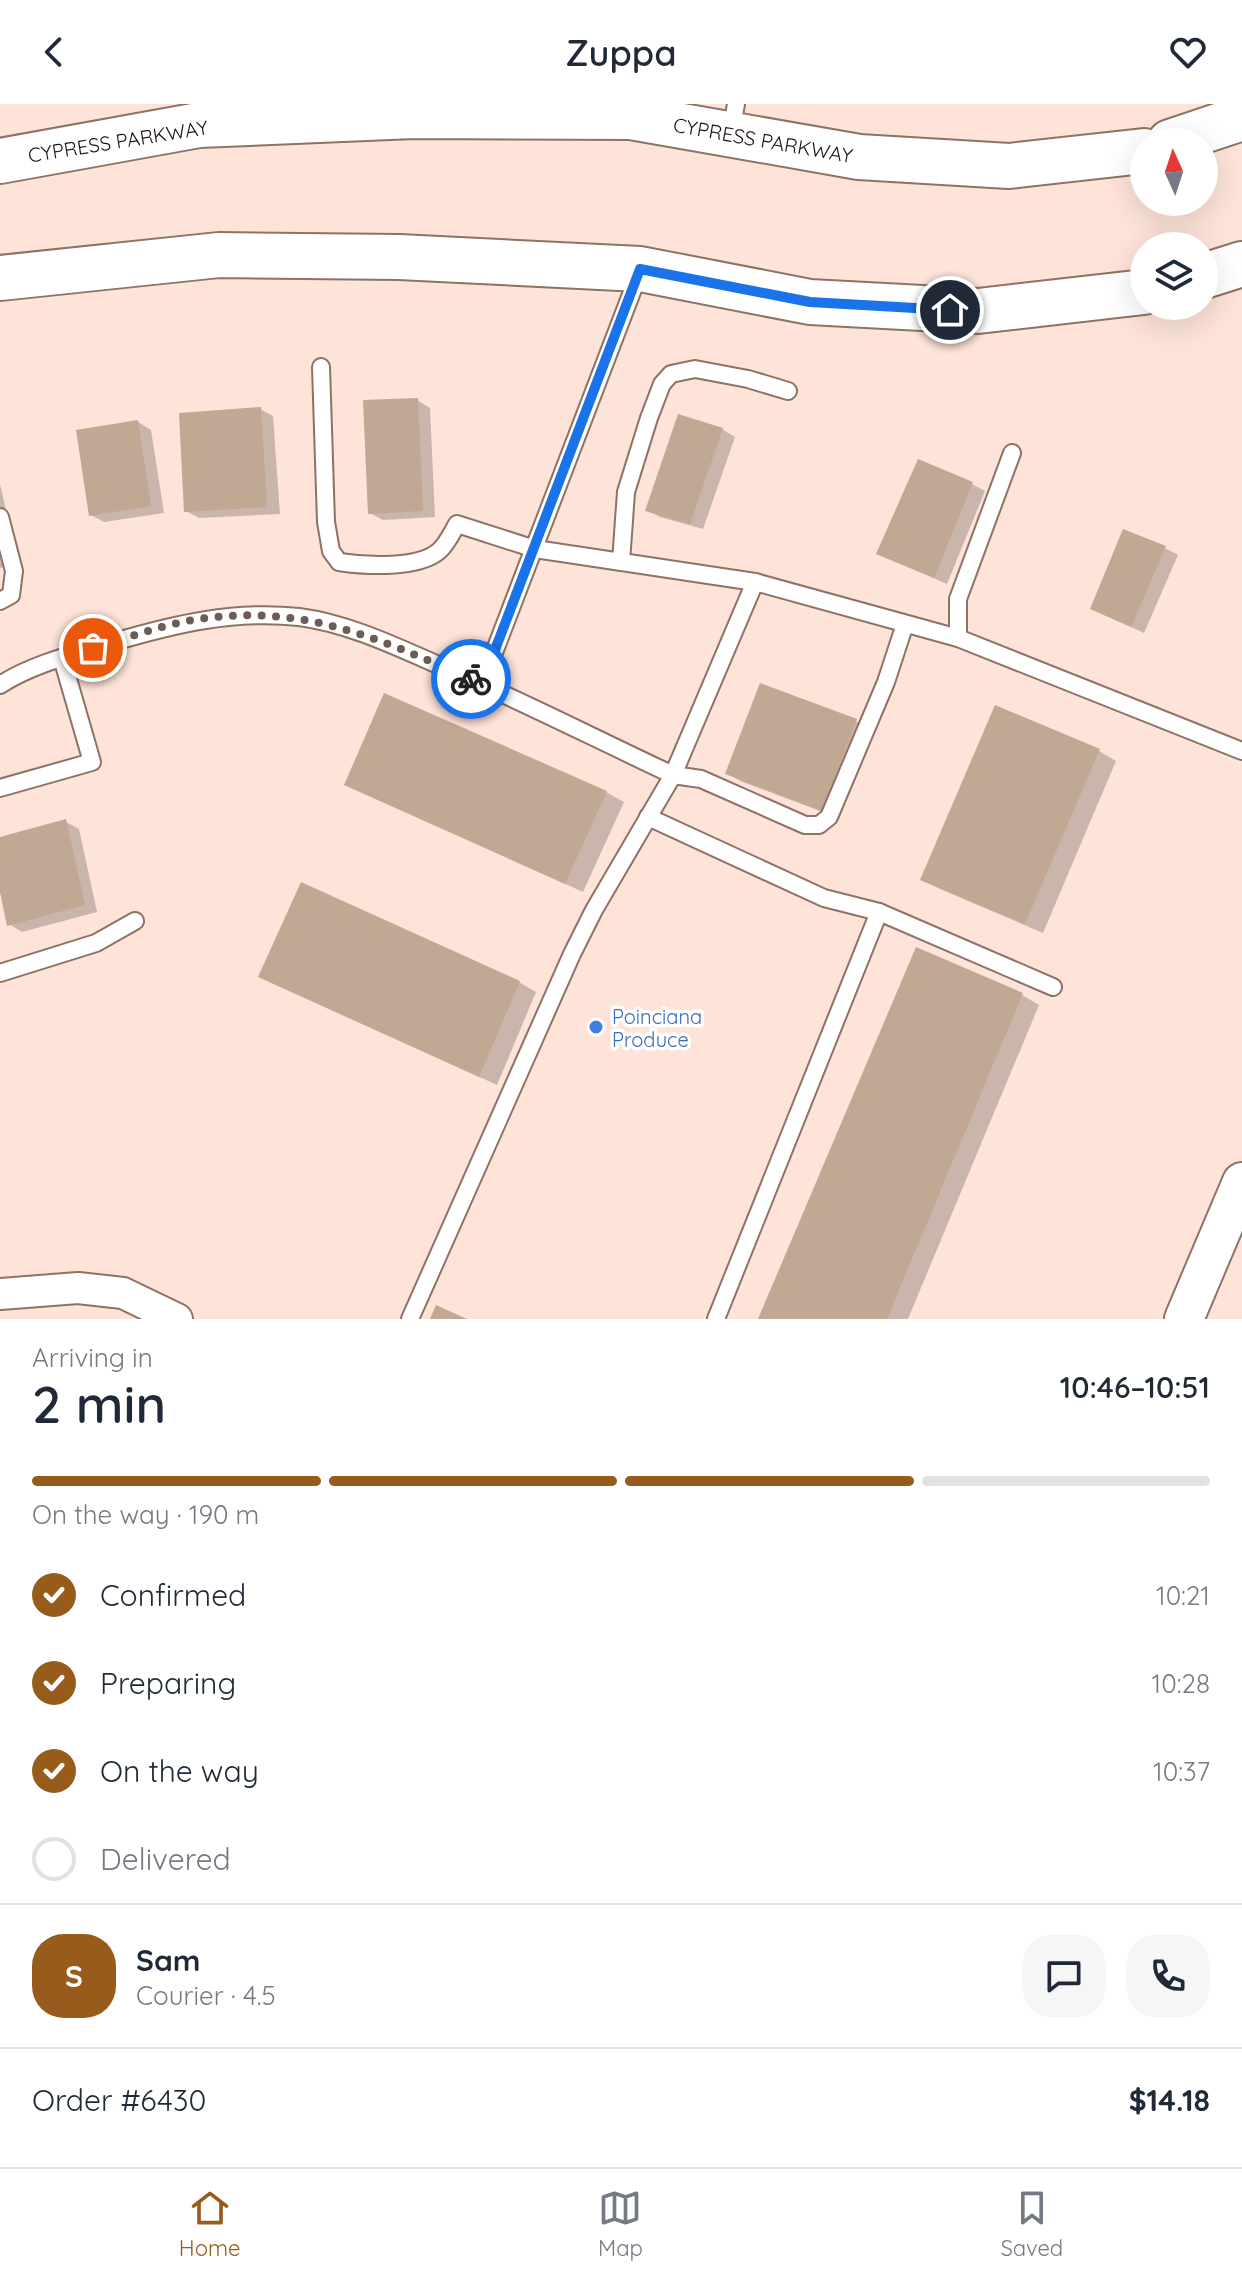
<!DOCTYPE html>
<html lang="en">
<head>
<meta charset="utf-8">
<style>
	:root { --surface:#fff; --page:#f6f6f7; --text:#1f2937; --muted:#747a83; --line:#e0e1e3; --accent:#975c1b }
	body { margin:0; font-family:Quicksand,sans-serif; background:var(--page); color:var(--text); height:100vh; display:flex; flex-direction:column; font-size:30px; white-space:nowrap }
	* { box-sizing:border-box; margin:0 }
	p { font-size:26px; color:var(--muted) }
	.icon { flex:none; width:44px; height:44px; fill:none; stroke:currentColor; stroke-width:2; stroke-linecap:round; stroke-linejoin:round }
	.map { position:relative; height:1215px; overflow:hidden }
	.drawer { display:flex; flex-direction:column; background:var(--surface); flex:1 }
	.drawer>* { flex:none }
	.needle { width:52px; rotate:357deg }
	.tools { position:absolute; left:1130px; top:24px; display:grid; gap:16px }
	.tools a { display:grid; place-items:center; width:88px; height:88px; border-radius:50%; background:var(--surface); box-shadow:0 8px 32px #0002; font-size:40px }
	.pin { position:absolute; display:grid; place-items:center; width:68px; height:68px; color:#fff; margin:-34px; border:4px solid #fff; border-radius:50%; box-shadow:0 2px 8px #0007 }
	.courier { position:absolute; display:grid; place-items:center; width:80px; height:80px; margin:-40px; border:6px solid #1a73e8; border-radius:50%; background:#fff; color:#222; box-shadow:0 2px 10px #0007 }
	.head em { font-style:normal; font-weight:600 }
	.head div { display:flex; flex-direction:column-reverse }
	.head { display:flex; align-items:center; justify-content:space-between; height:136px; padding:0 32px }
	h1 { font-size:52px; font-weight:600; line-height:60px }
	.bar { display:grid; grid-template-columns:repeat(4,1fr); gap:12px 8px; align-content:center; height:96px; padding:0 32px }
	.bar i { height:10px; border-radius:6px; background:var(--line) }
	.bar .selected { background:var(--accent) }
	.bar p { grid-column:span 4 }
	.line { display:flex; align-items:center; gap:20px; padding:0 32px; border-top:2px solid var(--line) }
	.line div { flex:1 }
	.round { display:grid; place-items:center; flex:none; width:84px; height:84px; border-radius:32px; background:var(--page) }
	ol { padding:0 32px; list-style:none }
	li { display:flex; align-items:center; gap:24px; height:88px }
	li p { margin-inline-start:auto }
	li .icon { padding:8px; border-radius:50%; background:var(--accent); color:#fff; stroke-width:4 }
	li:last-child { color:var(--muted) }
	li i { width:44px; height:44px; border:4px solid var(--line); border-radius:50% }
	header { display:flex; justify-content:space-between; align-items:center; height:104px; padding:0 32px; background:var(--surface); font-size:36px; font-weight:600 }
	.dock { display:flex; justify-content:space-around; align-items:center; height:112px; border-top:2px solid var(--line); background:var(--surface); font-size:22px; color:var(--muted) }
	.dock a { display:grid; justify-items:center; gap:4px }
	.dock .selected { color:var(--accent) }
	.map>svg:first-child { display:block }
	.shadow { fill:#0003 }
	.building { fill:#c0a893 }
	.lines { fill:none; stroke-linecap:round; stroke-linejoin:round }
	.service-casing { stroke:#8f7266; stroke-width:20 }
	.minor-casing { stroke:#8f7266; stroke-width:34 }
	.tertiary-casing { stroke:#8f7266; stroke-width:42 }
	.primary-casing { stroke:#8f7266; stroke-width:48 }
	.service { stroke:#fff; stroke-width:16 }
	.minor { stroke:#fff; stroke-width:30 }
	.tertiary { stroke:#fff; stroke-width:38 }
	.primary { stroke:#fff; stroke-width:44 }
	.done { stroke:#6d5c55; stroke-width:8; stroke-dasharray:0 14.4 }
	.route { stroke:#1a73e8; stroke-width:10 }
	.shop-dot { fill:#3f7fe0; stroke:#fff; stroke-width:3 }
	.labels { text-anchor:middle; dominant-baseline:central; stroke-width:7; stroke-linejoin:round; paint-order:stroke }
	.street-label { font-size:20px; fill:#1f140f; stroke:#fff }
	.shop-label { font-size:20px; fill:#366cbe; stroke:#fff; text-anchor:start }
</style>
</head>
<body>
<header><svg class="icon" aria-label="back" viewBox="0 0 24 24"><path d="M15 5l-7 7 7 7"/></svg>Zuppa<svg class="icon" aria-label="heart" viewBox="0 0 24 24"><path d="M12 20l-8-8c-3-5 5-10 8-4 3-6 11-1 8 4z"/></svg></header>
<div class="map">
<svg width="1242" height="1215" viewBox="0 0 1242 1215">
	<rect width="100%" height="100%" fill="#fde3d8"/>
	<g class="shadow">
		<path d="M417,296L430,304L435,413L383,416L370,409Z"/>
		<path d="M260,305L273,312L280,410L199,414L186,407Z"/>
		<path d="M138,318L151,326L164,409L104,418L91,411Z"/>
		<path d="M722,325L735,333L703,425L660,413L647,406Z"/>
		<path d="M0,380L18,459L0,464Z"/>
		<path d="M972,380L985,387L947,480L892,456Z"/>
		<path d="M1165,444L1178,451L1144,529L1092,505Z"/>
		<path d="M385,591L606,688L624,698L583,788L346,680Z"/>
		<path d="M996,604L1099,647L1116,657L1043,829L940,785L922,775Z"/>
		<path d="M856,617L869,624L836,713L740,677L728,669Z"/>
		<path d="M66,718L79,725L97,808L22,828L9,820L0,778V735Z"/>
		<path d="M261,873L519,878L536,888L497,981Z"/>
		<path d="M1022,891L1039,901L908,1215H760Z"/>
	</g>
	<g class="building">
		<path d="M418,294L423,407L368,410L363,296Z"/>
		<path d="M261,303L267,403L184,408L179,309Z"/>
		<path d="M678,310L723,324L690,420L645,407Z"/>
		<path d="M138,316L151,402L89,412L76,326Z"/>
		<path d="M918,355L973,378L934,474L876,450Z"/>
		<path d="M1123,425L1166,442L1131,523L1090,505Z"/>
		<path d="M760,579L857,615L822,707L725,670Z"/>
		<path d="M384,589L607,687L565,780L344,681Z"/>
		<path d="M995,601L1100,645L1025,820L920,776Z"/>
		<path d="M66,715L85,801L7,822L0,788V733Z"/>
		<path d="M301,778L520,877L479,973L258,873Z"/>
		<path d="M916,843L1023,889L887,1215H758Z"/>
		<path d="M436,1201L467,1215H430Z"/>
	</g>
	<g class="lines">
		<g class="service-casing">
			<g id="service">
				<path d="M731,29L736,0"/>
				<path d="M321,263L326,418L331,447L339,458C366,462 418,465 439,447C447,440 452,429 457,420L535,445L755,478"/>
				<path d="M0,413L14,467L11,491L0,497"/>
				<path d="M621,458L626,388L649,314L662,280L671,270L695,265L748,275L788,287"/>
				<path d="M958,534V495L1012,349"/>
				<path d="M482,580L640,167"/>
				<path d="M0,581C34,559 76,550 114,538C175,520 234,506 299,513C346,519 393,541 436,560C516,594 594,634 673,671L701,675L805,721H819L829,713L886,578L905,520"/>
				<path d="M0,684L92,658L62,554"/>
				<path d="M648,713L824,794L879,808L1053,883"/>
				<path d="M0,869L96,839L135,817"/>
				<path d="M410,1215L572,850L594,806L673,671L755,478L958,534L1242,647"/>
				<path d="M716,1215L879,808"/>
			</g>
		</g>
		<g class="minor-casing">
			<path id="minor" d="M0,1190L78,1184L123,1189L177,1215"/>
		</g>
		<g class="tertiary-casing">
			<path id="tertiary" d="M1184,1215L1242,1078"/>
		</g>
		<g class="primary-casing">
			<g id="primary">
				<path d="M1170,38L1242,14"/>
				<path d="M0,57L199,21L414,12L631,13L859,53L1009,62L1144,47"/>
				<path d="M1204,172L1242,160"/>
				<path d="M0,174L219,151L399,153L640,165L810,198L978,207L1144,188"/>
			</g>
		</g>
		<use href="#service" class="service"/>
		<use href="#minor" class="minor"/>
		<use href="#tertiary" class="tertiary"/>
		<use href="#primary" class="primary"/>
	</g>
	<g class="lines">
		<path class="done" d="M93,544C124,535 156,523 187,517C297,497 373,532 471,575"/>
		<path class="route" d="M471,575L482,580L640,165L810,198L950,206"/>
	</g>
	<circle class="shop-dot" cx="596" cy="923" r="8"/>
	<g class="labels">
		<g class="street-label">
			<text transform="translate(763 36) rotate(10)">CYPRESS PARKWAY</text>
			<text transform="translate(118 37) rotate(-9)">CYPRESS PARKWAY</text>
		</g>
		<g class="shop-label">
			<text x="612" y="912">Poinciana<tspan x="612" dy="23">Produce</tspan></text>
		</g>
	</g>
</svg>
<div class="tools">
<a><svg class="needle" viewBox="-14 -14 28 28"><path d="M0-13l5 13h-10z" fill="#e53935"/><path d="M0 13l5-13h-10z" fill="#747a83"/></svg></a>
<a><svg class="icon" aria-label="layers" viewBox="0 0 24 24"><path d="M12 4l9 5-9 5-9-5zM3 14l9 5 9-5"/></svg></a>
</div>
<div class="pin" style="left:93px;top:544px;background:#ea580c"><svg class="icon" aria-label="bag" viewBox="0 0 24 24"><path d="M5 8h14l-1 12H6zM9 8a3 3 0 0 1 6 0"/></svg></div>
<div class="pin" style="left:950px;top:206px;background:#1f2937"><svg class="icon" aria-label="home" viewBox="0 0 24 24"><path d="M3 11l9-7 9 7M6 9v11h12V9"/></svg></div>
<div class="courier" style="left:471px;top:575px"><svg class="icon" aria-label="bike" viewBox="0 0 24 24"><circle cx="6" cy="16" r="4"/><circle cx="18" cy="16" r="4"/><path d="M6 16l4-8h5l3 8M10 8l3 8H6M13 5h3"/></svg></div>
</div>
<section class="drawer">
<div class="head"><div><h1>2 min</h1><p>Arriving in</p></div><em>10:46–10:51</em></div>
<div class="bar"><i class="selected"></i><i class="selected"></i><i class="selected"></i><i></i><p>On the way · 190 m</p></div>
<ol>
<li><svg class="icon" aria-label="check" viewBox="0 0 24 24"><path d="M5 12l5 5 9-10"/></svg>Confirmed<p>10:21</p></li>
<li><svg class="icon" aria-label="check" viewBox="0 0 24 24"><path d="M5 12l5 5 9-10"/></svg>Preparing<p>10:28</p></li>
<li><svg class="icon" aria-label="check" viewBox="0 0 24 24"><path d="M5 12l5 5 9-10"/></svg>On the way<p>10:37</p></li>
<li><i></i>Delivered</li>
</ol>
<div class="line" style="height:144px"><b class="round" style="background:var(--accent);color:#fff">S</b><div><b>Sam</b><p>Courier · 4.5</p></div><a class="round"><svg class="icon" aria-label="chat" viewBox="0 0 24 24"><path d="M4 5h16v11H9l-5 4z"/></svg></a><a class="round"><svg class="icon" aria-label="phone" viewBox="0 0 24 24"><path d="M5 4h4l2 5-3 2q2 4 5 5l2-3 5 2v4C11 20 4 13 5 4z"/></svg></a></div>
<div class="line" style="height:104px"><div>Order #6430</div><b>$14.18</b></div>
</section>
<nav class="dock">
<a class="selected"><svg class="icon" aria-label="home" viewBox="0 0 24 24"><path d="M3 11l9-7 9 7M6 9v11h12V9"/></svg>Home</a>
<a><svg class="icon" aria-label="map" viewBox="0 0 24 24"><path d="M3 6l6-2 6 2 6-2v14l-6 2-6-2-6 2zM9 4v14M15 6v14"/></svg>Map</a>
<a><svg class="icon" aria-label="saved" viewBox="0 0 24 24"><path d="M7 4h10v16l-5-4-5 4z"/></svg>Saved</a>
</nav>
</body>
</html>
